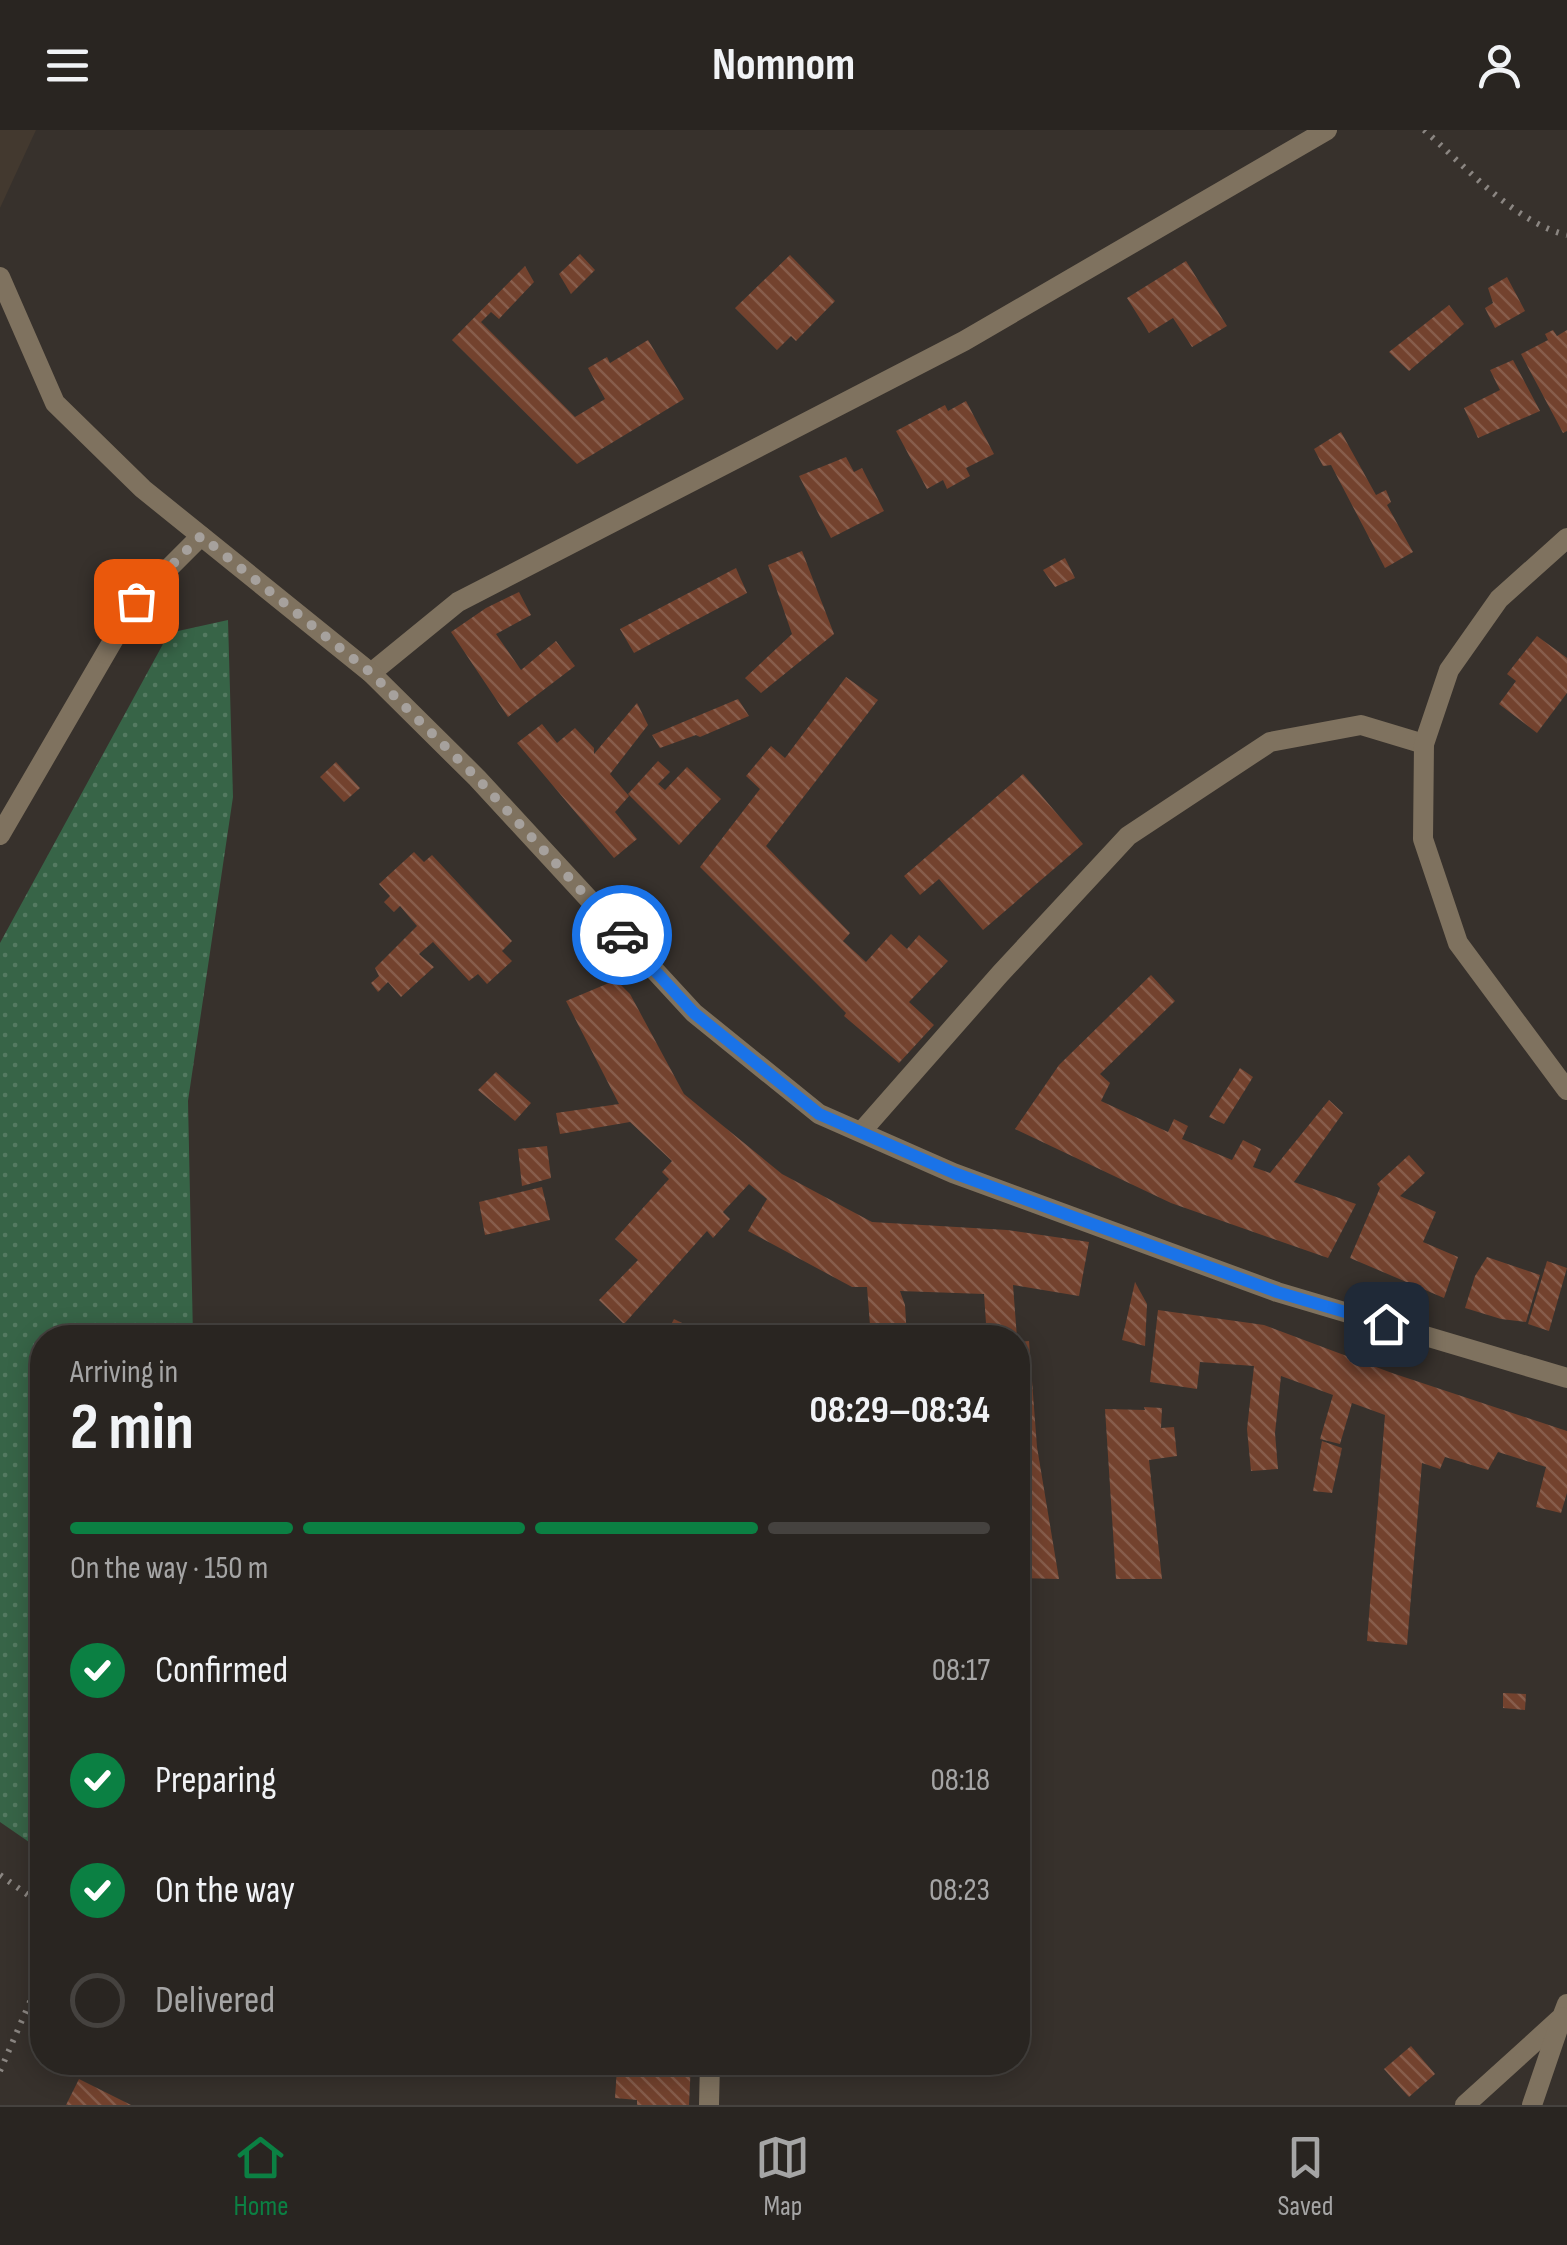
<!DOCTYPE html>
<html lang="en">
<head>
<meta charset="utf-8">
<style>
	:root { --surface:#292521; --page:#312d2a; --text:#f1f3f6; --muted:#a5a5a5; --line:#45423f; --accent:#0b8043 }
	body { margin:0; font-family:"Sofia Sans Condensed",sans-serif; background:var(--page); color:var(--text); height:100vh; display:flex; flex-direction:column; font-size:38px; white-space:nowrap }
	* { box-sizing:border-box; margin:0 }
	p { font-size:32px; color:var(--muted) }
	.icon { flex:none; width:55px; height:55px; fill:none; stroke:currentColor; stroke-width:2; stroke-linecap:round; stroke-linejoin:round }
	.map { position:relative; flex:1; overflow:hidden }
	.panel { position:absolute; left:30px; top:1195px; width:1000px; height:750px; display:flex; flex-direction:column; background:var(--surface); border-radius:40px; box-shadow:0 5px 25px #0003,0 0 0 2px var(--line) }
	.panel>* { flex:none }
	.pin { position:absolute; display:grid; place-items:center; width:85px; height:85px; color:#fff; margin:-42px; border-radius:20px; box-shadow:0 5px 15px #0006 }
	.courier { position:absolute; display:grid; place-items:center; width:100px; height:100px; margin:-50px; border:8px solid #1a73e8; border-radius:50%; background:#fff; color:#222; box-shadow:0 2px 12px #0007 }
	.head em { font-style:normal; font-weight:700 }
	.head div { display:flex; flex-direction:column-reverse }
	.head { display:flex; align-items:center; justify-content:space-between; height:170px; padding:0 40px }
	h1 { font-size:65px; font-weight:700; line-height:75px }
	.bar { display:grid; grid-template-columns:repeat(4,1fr); gap:15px 10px; align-content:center; height:120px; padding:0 40px }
	.bar i { height:12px; border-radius:8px; background:var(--line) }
	.bar .current { background:var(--accent) }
	.bar p { grid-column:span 4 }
	ol { padding:0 40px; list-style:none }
	li { display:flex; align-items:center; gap:30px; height:110px }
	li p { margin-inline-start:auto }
	li .icon { padding:10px; border-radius:50%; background:var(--accent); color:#fff; stroke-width:4 }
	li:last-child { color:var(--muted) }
	li i { width:55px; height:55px; border:5px solid var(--line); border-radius:50% }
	header { display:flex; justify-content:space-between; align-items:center; height:130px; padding:0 40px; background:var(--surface); font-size:45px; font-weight:700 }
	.dock { display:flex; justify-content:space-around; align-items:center; height:140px; border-top:2px solid var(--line); background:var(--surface); font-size:28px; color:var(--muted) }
	.dock a { display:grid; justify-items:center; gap:5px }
	.dock .current { color:var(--accent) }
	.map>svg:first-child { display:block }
	.built { fill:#43392f }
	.grass { fill:url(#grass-dots) }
	.building { fill:url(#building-back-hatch) }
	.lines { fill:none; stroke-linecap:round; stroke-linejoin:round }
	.path { stroke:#8b8682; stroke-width:6; stroke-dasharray:2.5 8; stroke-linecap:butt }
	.lane { stroke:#7f725f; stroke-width:20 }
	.street { stroke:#7f725f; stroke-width:20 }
	.done { stroke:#a6a19d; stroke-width:10; stroke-dasharray:0 18 }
	.route { stroke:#1a73e8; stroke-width:12 }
</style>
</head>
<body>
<header><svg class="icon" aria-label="menu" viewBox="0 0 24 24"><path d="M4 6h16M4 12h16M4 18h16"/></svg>Nomnom<svg class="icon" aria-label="person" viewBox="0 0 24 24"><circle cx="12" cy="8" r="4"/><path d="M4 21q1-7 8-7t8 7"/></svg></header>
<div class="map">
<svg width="1567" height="1975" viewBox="0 0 1567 1975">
	<defs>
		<pattern id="grass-dots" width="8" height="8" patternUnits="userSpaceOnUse" patternTransform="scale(2.5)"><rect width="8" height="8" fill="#376447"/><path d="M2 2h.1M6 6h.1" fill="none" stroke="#547a61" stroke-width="1.8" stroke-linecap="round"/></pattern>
		<pattern id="building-back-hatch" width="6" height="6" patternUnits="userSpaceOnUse" patternTransform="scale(2.5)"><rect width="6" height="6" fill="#73422e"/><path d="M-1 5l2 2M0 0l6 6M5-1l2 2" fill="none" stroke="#875d4c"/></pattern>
	</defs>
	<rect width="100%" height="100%" fill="#37312c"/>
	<path class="built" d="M0,0H36L0,78Z"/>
	<path class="grass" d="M228,490L233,667L188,971L193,1207L42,1208V1721L0,1692V813L169,503Z"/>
	<g class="building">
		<path d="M580,124L595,140L571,164L559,144Z"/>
		<path d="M790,125L835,171L796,211L791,206L777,220L735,178Z"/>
		<path d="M1186,131L1227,196L1192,217L1173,188L1149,203L1127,168Z"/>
		<path d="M525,136L534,152L499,189L491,182L481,192L575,287L605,269L588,238L607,227L610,233L648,210L684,269L577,334L452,210Z"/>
		<path d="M1507,147L1525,181L1495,198L1485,178L1493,173L1488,158Z"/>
		<path d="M1449,175L1464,194L1409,241L1389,222Z"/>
		<path d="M1553,200L1557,206L1567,200V301L1563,303L1521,224L1548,210L1545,204Z"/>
		<path d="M1513,230L1540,281L1478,308L1464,278L1500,260L1490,240Z"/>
		<path d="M966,271L994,324L966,338L970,346L947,359L943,350L927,359L896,301L945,275L948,281Z"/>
		<path d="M1341,302L1376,365L1386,360L1391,372L1387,375L1413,422L1385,438L1331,335L1323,336L1314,319Z"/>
		<path d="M846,327L854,342L862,338L884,381L831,408L799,346Z"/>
		<path d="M802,421L834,504L761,563L745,548L792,504L768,435Z"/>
		<path d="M1065,428L1075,448L1055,457L1043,440Z"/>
		<path d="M736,438L747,463L634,523L620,499Z"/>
		<path d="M519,462L531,485L496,504L521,540L556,511L575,536L508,587L451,502L486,478Z"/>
		<path d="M1537,506L1567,528V563L1537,603L1499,574L1516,551L1507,544Z"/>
		<path d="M846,547L878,570L766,716L850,803L843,811L866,832L891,804L907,819L919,805L948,831L909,872L934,895L899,933L844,886L846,883L700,737L760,659L746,646L771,616L785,628Z"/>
		<path d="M738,569L749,586L700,607L696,605L660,618L652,605Z"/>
		<path d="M637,573L648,595L610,644L629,666L615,682L637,709L614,728L517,613L542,594L557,613L575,598L594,618V624Z"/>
		<path d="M658,631L670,642L658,654L665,660L687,637L721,669L679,715L628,664Z"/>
		<path d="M336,632L360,658L344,672L320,647Z"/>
		<path d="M1023,644L1083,714L983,800L939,749L920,765L904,746Z"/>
		<path d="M414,722L424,732L432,725L512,811L502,821L512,831L487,854L478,844L469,851L433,812L419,824L434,837L401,867L388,852L378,862L371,853L379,846L375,838L417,796L400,776L394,782L384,772L390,766L379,754Z"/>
		<path d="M1151,845L1175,871L1100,944L1110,953L1101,971L1168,1002L1174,989L1188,996L1182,1009L1232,1030L1243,1010L1261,1019L1253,1037L1270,1043L1329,970L1343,983L1294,1052L1356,1074L1328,1128L1171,1073L1015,999L1059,935Z"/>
		<path d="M616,850L630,864L684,964L782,1044L872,1092L1007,1100L1089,1112L1079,1166L1013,1155L1017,1208H987L984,1164L900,1161L905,1175L907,1208H871L867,1157H852L748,1101L767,1069L749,1054L723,1082L730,1089L713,1108L707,1101L624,1194L599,1170L638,1130L615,1109L669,1049L662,1042L672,1031L630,992L560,1004L556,983L619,974L566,871Z"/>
		<path d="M1240,938L1253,947L1224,994L1209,987Z"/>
		<path d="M496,942L531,973L515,991L478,960Z"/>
		<path d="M547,1016L551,1048L522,1056L518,1019Z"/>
		<path d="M1409,1025L1425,1043L1400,1066L1436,1082L1423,1112L1458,1127L1444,1168L1350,1128L1380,1058L1377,1054Z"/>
		<path d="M542,1057L550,1090L485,1105L479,1072Z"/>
		<path d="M1487,1127L1540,1145L1526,1192L1501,1189L1465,1178L1475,1146Z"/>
		<path d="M1547,1131L1567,1138L1549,1201L1528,1194Z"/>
		<path d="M1135,1152L1147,1174L1145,1216L1122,1210Z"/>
		<path d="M1158,1180L1264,1195L1392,1243L1567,1301V1363L1561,1383L1536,1377L1546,1337L1498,1322L1488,1340L1445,1327L1440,1339L1422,1333L1407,1515L1367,1511L1385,1285L1352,1273L1340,1314L1320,1309L1333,1265L1281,1246L1275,1303L1278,1339L1251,1341L1247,1299L1254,1236L1200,1232L1197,1259L1150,1252Z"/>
		<path d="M674,1189L698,1201L695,1208H664Z"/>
		<path d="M1029,1211L1037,1317L1059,1449L1018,1448V1212Z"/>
		<path d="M1144,1277L1162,1278L1161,1298L1174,1297L1177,1326L1149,1330L1162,1449H1116L1105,1279L1145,1280Z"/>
		<path d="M1322,1311L1342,1318L1332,1363L1313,1361Z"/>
		<path d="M1503,1563L1526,1564L1525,1580L1503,1578Z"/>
		<path d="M1411,1916L1435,1944L1409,1967L1384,1939Z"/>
		<path d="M590,1932H691L689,1975H637V1970L615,1968L617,1938L589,1935Z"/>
		<path d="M79,1949L131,1975H66Z"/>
	</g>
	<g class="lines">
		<g class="path">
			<path d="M1424,0C1464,35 1515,93 1567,105"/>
			<path d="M0,1745L42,1775"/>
			<path d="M0,1941L42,1844"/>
		</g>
		<g class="lane">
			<path d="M371,543L458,472L964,211L1327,0"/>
			<path d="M0,705L136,471L201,406"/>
			<path d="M861,1002L1000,844L1128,706L1270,612L1361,595L1424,614"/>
			<path d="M709,1975L710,1932"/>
			<path d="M1465,1975L1562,1887L1567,1874"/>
		</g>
		<g class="street">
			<path d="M0,147L55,273L143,359L371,543L477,648L694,883L819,984L953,1043L1277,1162L1567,1248"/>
			<path d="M1567,408L1499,469L1449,540L1424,614L1423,709L1458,813L1567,960"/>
			<path d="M1532,1975L1562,1887"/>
		</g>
	</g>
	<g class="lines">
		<path class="done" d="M136,471L201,406L371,543L477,648L622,805"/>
		<path class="route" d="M622,805L694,883L819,984L954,1043L1277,1162L1386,1194"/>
	</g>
</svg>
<div class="pin" style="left:136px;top:471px;background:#ea580c"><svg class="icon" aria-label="bag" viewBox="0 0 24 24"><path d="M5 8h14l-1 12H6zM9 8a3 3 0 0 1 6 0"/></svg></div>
<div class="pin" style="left:1386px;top:1194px;background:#1f2937"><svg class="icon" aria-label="home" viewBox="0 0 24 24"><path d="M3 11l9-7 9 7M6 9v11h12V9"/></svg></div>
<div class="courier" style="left:622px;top:805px"><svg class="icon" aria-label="car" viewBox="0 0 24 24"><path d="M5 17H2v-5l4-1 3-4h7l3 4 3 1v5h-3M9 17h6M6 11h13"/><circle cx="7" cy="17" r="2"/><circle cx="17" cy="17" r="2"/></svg></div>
<section class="panel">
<div class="head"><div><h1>2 min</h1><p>Arriving in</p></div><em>08:29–08:34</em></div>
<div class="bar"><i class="current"></i><i class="current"></i><i class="current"></i><i></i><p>On the way · 150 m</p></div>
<ol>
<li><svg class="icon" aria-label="check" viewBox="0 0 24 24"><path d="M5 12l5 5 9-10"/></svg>Confirmed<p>08:17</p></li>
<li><svg class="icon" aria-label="check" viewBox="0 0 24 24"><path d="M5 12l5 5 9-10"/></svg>Preparing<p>08:18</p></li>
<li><svg class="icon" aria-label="check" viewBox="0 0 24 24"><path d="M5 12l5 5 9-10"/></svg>On the way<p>08:23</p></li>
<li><i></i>Delivered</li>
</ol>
</section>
</div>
<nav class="dock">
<a class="current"><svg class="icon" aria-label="home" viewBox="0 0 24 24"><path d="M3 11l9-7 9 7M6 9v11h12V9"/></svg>Home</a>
<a><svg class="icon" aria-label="map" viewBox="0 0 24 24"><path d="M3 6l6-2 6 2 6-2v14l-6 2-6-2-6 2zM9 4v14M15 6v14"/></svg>Map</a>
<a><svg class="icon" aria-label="saved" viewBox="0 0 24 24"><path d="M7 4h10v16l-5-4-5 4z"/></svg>Saved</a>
</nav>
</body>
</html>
